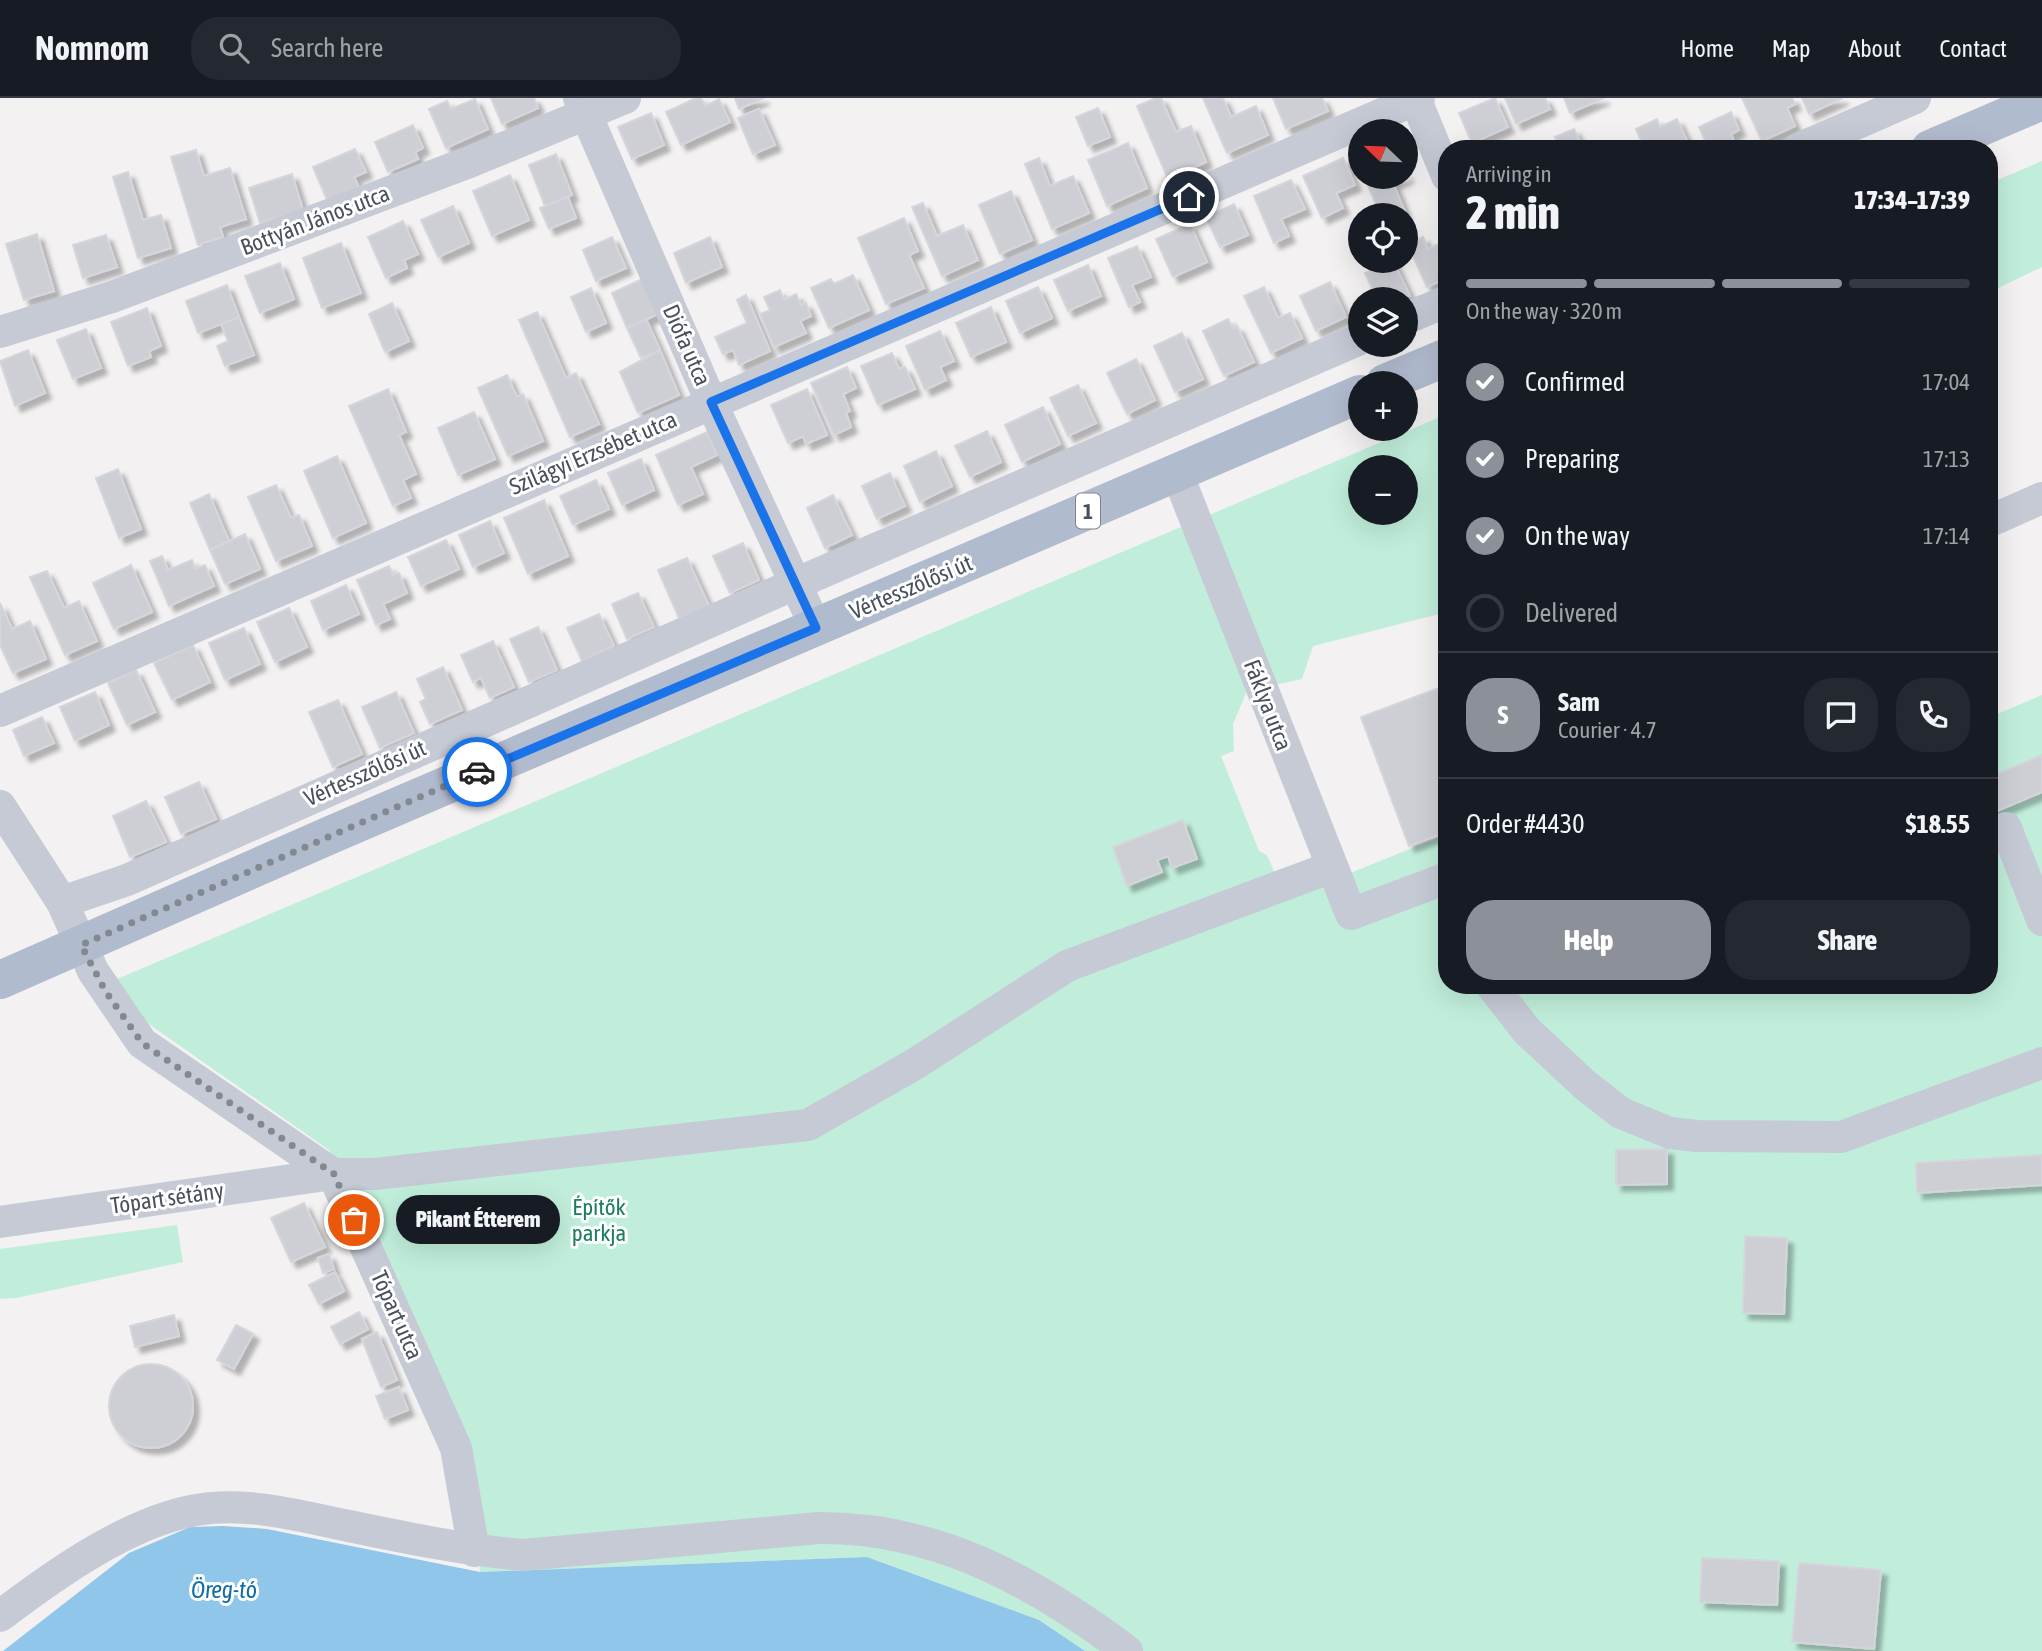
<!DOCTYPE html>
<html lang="en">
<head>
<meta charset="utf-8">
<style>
	:root { --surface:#171b24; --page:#242831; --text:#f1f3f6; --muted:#9ea1a6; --line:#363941; --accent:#8c9099 }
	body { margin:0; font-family:"Asap Condensed",sans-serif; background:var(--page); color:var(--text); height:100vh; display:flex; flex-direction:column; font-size:26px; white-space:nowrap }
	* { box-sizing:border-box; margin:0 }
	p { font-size:23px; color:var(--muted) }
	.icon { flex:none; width:38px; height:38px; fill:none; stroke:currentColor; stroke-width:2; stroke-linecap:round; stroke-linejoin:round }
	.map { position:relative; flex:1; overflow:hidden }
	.panel { position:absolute; left:1438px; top:42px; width:560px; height:854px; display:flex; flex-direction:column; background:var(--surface); border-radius:28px; box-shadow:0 7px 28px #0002 }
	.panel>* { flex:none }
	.needle { width:46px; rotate:293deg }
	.controls { position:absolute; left:1348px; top:21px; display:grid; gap:14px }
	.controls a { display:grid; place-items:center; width:70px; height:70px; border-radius:50%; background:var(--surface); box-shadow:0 7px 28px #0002; font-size:35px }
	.pin { position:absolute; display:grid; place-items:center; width:60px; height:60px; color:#fff; margin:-30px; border:4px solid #fff; border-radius:50%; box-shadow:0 2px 7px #0007 }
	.courier { position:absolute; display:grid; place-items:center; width:70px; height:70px; margin:-35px; border:5px solid #1a73e8; border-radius:50%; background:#fff; color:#222; box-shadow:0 2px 9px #0007 }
	.bubble { position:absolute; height:49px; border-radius:24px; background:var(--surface); box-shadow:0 7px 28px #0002; font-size:23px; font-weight:800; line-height:49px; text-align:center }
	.head em { font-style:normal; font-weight:800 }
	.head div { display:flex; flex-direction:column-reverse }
	.head { display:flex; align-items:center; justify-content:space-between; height:119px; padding:0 28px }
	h1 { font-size:46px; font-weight:800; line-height:52px }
	.bar { display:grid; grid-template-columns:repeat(4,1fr); gap:10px 7px; align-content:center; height:84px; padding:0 28px }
	.bar i { height:9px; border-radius:5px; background:var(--line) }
	.bar .current { background:var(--accent) }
	.bar p { grid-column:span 4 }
	.line { display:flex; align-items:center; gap:18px; padding:0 28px; border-top:2px solid var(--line) }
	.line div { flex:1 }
	.round { display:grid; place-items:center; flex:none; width:74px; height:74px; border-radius:28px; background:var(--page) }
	ol { padding:0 28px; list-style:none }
	li { display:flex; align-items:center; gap:21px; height:77px }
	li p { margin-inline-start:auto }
	li .icon { padding:7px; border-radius:50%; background:var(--accent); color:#fff; stroke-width:4 }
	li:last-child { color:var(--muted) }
	li i { width:38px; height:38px; border:4px solid var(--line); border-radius:50% }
	.button { display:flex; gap:14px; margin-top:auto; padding:14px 28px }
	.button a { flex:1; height:80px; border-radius:28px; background:var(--accent); color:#fff; font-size:28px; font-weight:800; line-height:80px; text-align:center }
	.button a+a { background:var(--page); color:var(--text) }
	header { display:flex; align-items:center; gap:42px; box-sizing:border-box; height:98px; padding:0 35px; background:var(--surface); border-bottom:2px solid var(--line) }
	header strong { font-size:33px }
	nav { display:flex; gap:38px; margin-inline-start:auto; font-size:24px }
	.search { width:490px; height:63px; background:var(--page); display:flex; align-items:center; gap:18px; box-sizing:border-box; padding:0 24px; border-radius:28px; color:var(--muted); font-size:26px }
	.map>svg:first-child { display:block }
	.green { fill:#c1eedb; fill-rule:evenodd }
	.water { fill:#90c6e9 }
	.building { fill:#cecfd5; stroke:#d5d5dc; stroke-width:2; filter:url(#shadow) }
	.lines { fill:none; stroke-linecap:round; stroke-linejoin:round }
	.minor { stroke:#c5cad5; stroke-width:32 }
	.major { stroke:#b1bbce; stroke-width:38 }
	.done { stroke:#848891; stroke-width:7; stroke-dasharray:0 12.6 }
	.route { stroke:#1a73e8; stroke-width:9 }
	.labels { text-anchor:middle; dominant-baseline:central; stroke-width:6; stroke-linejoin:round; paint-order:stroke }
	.shield { fill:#fff; stroke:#80848e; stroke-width:2 }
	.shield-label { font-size:21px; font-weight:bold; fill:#49505d }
	.street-label { font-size:23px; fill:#49505d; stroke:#fff }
	.park-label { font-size:23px; fill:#1b7e5e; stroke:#fff }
	.water-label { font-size:24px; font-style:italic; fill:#116da8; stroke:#fff }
</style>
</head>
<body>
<header>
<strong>Nomnom</strong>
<div class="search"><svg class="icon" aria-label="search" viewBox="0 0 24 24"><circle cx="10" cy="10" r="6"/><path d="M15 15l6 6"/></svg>Search here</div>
<nav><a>Home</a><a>Map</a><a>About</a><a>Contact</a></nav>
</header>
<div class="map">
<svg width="2042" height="1553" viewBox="0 0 2042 1553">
	<defs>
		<filter id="shadow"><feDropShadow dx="6" dy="6" stdDeviation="2" flood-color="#0004"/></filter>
	</defs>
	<rect width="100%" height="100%" fill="#f3f1f1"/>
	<g class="green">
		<path d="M2042,63V169L1990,194V85Z"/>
		<path d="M1447,316V514L1313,548L1302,581L1247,593L1233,626L1234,653L1221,658L1259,753L1267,757L1286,801L1447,736V887H1990V619L2042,597V1553H1085L1039,1522L867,1459L480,1474L470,1347L329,1052L143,922L117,881ZM1360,369H1405V415H1360Z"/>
		<path d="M177,1127L183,1164L16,1200L0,1201V1151Z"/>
	</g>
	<path class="water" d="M223,1428L267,1431L480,1474L867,1459L1039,1522L1085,1553H3L129,1455L190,1429Z"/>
	<g class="building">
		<path d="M491,0H534L538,10L502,26Z"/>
		<path d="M696,0H701L705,8L719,1L730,24L681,47L666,14Z"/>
		<path d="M735,0H764L739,11Z"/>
		<path d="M1156,0H1161L1176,34L1191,28L1206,64L1168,81L1137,8Z"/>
		<path d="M1203,0H1223L1231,19L1256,8L1268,37L1227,55Z"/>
		<path d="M1273,0H1322L1328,13L1286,31Z"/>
		<path d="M1495,0L1508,29L1472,45L1459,15Z"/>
		<path d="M1505,0H1545L1550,11L1516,26Z"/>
		<path d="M1564,0H1604L1570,15Z"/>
		<path d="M1742,0H1792L1795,6L1787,10L1795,28L1762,43Z"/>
		<path d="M1802,0H1843L1809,16Z"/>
		<path d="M475,1L488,31L446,50L429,11L447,3L451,11Z"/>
		<path d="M1098,10L1110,39L1088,48L1076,19Z"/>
		<path d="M759,11L775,47L753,56L738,20Z"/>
		<path d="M1731,14L1739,32L1731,36L1735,46L1724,51H1709L1699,29Z"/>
		<path d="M651,15L664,47L632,61L618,29Z"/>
		<path d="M1657,21L1660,29L1677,21L1691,51H1645L1636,31Z"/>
		<path d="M413,27L423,50L415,54L418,61L388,74L375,44Z"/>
		<path d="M1574,31L1583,50L1560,51L1555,39Z"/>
		<path d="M1128,45L1147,90L1107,108L1088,62Z"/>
		<path d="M355,51L366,74L354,79L359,90L328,104L313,69Z"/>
		<path d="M196,52L204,78L230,70L246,121L220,129L223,139L198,147L171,59Z"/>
		<path d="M556,56L572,97L545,108L529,67Z"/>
		<path d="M1039,60L1050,88L1073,78L1089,115L1052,131L1025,66Z"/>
		<path d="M1343,60L1355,87L1336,95L1343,110L1322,120L1303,78Z"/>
		<path d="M128,74L143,122L161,117L171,150L138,160L113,79Z"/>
		<path d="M1405,74L1407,79L1393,85L1405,114L1381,117L1364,79H1405Z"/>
		<path d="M292,76L303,112L260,125L249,90Z"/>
		<path d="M510,77L529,122L492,138L473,93Z"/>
		<path d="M1291,82L1305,111L1281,121L1289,138L1274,145L1254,98Z"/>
		<path d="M1011,93L1032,142L1000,156L979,107Z"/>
		<path d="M568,99L576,120L549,131L540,110Z"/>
		<path d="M923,105L937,138L963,127L978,162L942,178L912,109Z"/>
		<path d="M1234,106L1248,137L1220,149L1206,119Z"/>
		<path d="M453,108L469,145L438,159L421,122Z"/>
		<path d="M904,120L918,153L909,157L924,190L886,206L858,140Z"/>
		<path d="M403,123L418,156L404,162L407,170L386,180L368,139Z"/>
		<path d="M1190,126L1207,164L1173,179L1156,141Z"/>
		<path d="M37,136L54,193L24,202L6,146Z"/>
		<path d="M106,137L117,169L83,180L73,147Z"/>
		<path d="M612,139L626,170L596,183L583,152Z"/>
		<path d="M710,139L722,169L686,185L674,155Z"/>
		<path d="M1423,139L1428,151L1443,144L1447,152V180L1427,189L1408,147Z"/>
		<path d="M341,145L361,195L322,210L303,160Z"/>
		<path d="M1137,148L1151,179L1132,187L1140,204L1129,209L1108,160Z"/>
		<path d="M1393,163L1410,198L1377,201L1365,175Z"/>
		<path d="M280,165L294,201L260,215L245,178Z"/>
		<path d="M1088,167L1101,198L1068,213L1054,182Z"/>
		<path d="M853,177L869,212L829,230L811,190L831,181L834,186Z"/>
		<path d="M642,181L658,216L627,230L612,195Z"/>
		<path d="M1330,184L1346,219L1316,233L1300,198Z"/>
		<path d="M227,187L239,219L198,235L186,203Z"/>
		<path d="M1038,189L1052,220L1020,235L1006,203Z"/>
		<path d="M1264,189L1278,220L1290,215L1302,240L1271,255L1244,198Z"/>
		<path d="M591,190L606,225L586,234L571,199Z"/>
		<path d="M780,192L784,202L796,196L801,207L806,205L811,218L800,223L806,235L774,249L760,216L770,212L764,199Z"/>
		<path d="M746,197L770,253L739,267L733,252L723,256L715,239L747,225L737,202Z"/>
		<path d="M392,205L409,243L385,254L369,216Z"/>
		<path d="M991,209L1006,244L971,259L956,225Z"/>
		<path d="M147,210L161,248L149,253L151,259L128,268L111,224Z"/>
		<path d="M537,214L566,280L576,275L599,326L570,339L519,222Z"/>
		<path d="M239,219L254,257L225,268L217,248L228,243L221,226Z"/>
		<path d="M646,221L660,252L641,260L627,230Z"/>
		<path d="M1228,221L1233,230L1237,228L1254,264L1224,278L1203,233Z"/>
		<path d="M86,231L101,270L73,281L57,242Z"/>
		<path d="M940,233L954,263L940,269L946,282L925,292L906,248Z"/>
		<path d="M1182,235L1203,281L1175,294L1154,248Z"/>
		<path d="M28,252L45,295L15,308L0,263Z"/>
		<path d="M660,252L679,297L638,315L620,274Z"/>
		<path d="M892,255L899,271L905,269L915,291L878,307L861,268Z"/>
		<path d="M1136,261L1155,302L1127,316L1107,275Z"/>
		<path d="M847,269L856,290L843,296L850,313L846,315L851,329L834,337L811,285Z"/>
		<path d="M507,277L517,299L523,296L543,343L508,358L478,290Z"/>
		<path d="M1078,287L1096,325L1068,338L1050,300Z"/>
		<path d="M388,291L406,334L399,337L416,376L403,382L411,400L393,408L349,308Z"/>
		<path d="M807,291L827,337L806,346L803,338L788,345L771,307Z"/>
		<path d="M1043,309L1060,346L1022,364L1005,327Z"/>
		<path d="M474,314L495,361L458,377L438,330Z"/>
		<path d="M987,333L1001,364L970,379L955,348Z"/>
		<path d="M707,334L717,357L691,369L703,396L678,407L656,357Z"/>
		<path d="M936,353L952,388L920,404L904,368Z"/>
		<path d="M337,358L366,425L333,440L304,373Z"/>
		<path d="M641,361L654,392L622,407L608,375Z"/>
		<path d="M118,371L141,431L119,440L96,380Z"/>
		<path d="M890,375L905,408L877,421L862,388Z"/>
		<path d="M596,382L609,411L573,427L560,398Z"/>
		<path d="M276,387L291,420L299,417L312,448L276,463L248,399Z"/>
		<path d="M209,396L229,443L210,452L190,405Z"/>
		<path d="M833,397L852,437L825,450L807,410Z"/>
		<path d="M544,402L568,458L528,476L504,420Z"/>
		<path d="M490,423L504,455L473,469L459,437Z"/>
		<path d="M245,436L260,471L225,486L210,452Z"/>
		<path d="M446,442L459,471L421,488L408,459Z"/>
		<path d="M743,445L759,482L730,495L713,458Z"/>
		<path d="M162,458L168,472L192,462L195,471L205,467L214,488L169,508L150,463Z"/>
		<path d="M687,460L709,508L679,520L658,472Z"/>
		<path d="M131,467L152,514L114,531L93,485Z"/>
		<path d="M389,468L393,477L399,475L407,495L383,506L390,521L376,527L357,482Z"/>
		<path d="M47,473L64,510L79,503L97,543L65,557L30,479Z"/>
		<path d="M346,487L359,516L323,532L311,503Z"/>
		<path d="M638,495L654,529L627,541L612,506Z"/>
		<path d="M0,505L12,531L30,523L46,561L13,575L0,547Z"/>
		<path d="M289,510L307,549L275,564L257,524Z"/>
		<path d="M599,516L614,548L582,563L567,530Z"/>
		<path d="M538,529L557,572L529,584L510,541Z"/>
		<path d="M244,530L260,566L225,582L209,545Z"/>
		<path d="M493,543L514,589L490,600L481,580L473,584L461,557Z"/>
		<path d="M193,547L210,584L172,602L154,565Z"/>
		<path d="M443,569L462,612L430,626L420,604L426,601L417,581Z"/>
		<path d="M136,572L155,614L127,627L108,585Z"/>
		<path d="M1447,587V750L1441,736L1409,748L1361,619Z"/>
		<path d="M95,594L109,627L75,643L60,609Z"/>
		<path d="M396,594L414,635L380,650L362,609Z"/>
		<path d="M338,602L362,656L333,669L309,614Z"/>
		<path d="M42,619L54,645L24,658L13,632Z"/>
		<path d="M2042,657V694L1990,716V679Z"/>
		<path d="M199,684L216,721L181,736L165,699Z"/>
		<path d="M146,703L166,744L130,759L113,718Z"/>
		<path d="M1183,722L1197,761L1172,770L1168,758L1157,762L1162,774L1127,788L1113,749Z"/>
		<path d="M1667,1051V1086L1616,1087V1052Z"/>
		<path d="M2042,1057V1087L1917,1095L1916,1065Z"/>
		<path d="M304,1105L325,1149L291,1164L271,1120Z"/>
		<path d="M1745,1138L1787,1140L1784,1216L1743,1215Z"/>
		<path d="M329,1156L334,1171L323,1175L318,1160Z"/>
		<path d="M335,1174L344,1193L319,1206L309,1187Z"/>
		<path d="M359,1214L368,1231L340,1246L331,1229Z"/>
		<path d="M174,1217L179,1238L135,1249L130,1228Z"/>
		<path d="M236,1227L253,1236L234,1271L217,1262Z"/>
		<path d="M377,1234L397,1282L381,1289L362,1241Z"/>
		<circle cx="151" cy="1308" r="42"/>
		<path d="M399,1289L408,1312L385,1321L376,1298Z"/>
		<path d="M1702,1460L1779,1463L1777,1507L1700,1504Z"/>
		<path d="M1799,1465L1881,1472L1874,1551L1792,1544Z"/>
	</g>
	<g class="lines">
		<g class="minor">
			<path d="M579,0L711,304L816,530"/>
			<path d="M1415,0L1447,78"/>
			<path d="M1798,51L1915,0"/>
			<path d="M1405,221L1447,203"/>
			<path d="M0,234L112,199L472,63L625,0"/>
			<path d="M1177,375L1351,816L1447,780"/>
			<path d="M1990,423L2042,400"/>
			<path d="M0,613L1419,0"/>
			<path d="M0,708L62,804L93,873L142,945L333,1076L456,1350L474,1453"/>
			<path d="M2006,730L2042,822"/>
			<path d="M62,804L127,782L795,486L1360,241"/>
			<path d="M1491,887L1527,933L1585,987L1621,1015L1670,1035L1697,1038L1841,1039L2042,965"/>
			<path d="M0,1124L333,1076H375L808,1027L915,966L1067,868L1332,769"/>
			<path d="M0,1518C54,1477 128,1424 196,1412C247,1403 300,1418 349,1428C407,1440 464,1452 523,1457L819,1430C937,1429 1035,1484 1127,1553"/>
		</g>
		<g class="major">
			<path d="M1930,51L2042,3"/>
			<path d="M1385,285L1447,259"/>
			<path d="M0,882L335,735L1360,296"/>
		</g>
	</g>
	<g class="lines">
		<path class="done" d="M354,1122L334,1076L142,945L106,894L81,847L477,674"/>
		<path class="route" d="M477,674L816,530L711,304L1189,99"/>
	</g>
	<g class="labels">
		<rect class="shield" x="1076" y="395.5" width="24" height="35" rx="5"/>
		<g class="shield-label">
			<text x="1088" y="413">1</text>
		</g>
		<g class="street-label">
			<text transform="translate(315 122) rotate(-21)">Bottyán János utca</text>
			<text transform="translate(687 247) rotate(66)">Diófa utca</text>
			<text transform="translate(593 355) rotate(-23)">Szilágyi Erzsébet utca</text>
			<text transform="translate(911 489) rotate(-23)">Vértesszőlősi út</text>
			<text transform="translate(1268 607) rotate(69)">Fáklya utca</text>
			<text transform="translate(365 675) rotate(-24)">Vértesszőlősi út</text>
			<text transform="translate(167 1100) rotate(-8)">Tópart sétány</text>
			<text transform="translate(397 1217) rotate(66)">Tópart utca</text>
		</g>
		<g class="park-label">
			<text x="599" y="1109">Építők<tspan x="599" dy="26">parkja</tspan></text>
		</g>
		<g class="water-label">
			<text x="224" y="1491">Öreg-tó</text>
		</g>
	</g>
</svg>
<div class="controls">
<a><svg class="needle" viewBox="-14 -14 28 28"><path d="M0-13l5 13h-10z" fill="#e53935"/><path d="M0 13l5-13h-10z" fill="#9ea1a6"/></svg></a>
<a><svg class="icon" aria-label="locate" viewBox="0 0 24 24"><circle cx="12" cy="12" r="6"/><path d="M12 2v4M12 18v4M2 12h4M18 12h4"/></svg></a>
<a><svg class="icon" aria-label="layers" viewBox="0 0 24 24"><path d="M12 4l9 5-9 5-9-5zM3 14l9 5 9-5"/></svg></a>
<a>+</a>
<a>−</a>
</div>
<div class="pin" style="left:354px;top:1122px;background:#ea580c"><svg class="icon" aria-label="bag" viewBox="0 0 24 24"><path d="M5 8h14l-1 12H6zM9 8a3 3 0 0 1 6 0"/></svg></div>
<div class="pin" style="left:1189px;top:99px;background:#1f2937"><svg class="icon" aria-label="home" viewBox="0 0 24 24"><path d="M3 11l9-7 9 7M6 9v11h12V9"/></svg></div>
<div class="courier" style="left:477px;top:674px"><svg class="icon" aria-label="car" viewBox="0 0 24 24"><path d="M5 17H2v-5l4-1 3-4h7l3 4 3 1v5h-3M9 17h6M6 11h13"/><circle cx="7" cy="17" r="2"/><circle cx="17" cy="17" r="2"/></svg></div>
<div class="bubble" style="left:396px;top:1097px;width:164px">Pikant Étterem</div>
<section class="panel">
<div class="head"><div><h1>2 min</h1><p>Arriving in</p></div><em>17:34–17:39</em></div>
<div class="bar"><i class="current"></i><i class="current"></i><i class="current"></i><i></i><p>On the way · 320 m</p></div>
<ol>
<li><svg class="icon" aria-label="check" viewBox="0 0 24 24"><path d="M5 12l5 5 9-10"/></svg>Confirmed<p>17:04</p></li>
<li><svg class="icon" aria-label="check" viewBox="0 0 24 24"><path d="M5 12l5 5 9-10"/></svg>Preparing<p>17:13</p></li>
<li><svg class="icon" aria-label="check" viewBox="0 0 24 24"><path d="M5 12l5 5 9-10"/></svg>On the way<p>17:14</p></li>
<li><i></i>Delivered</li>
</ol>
<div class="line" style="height:126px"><b class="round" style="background:var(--accent);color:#fff">S</b><div><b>Sam</b><p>Courier · 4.7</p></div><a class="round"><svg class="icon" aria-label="chat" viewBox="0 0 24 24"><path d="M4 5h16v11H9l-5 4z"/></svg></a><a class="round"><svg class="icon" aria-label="phone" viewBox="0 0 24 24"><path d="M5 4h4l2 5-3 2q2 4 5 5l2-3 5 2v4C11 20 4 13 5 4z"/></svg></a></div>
<div class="line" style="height:91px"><div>Order #4430</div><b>$18.55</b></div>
<div class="button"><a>Help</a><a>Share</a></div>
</section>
</div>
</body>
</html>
